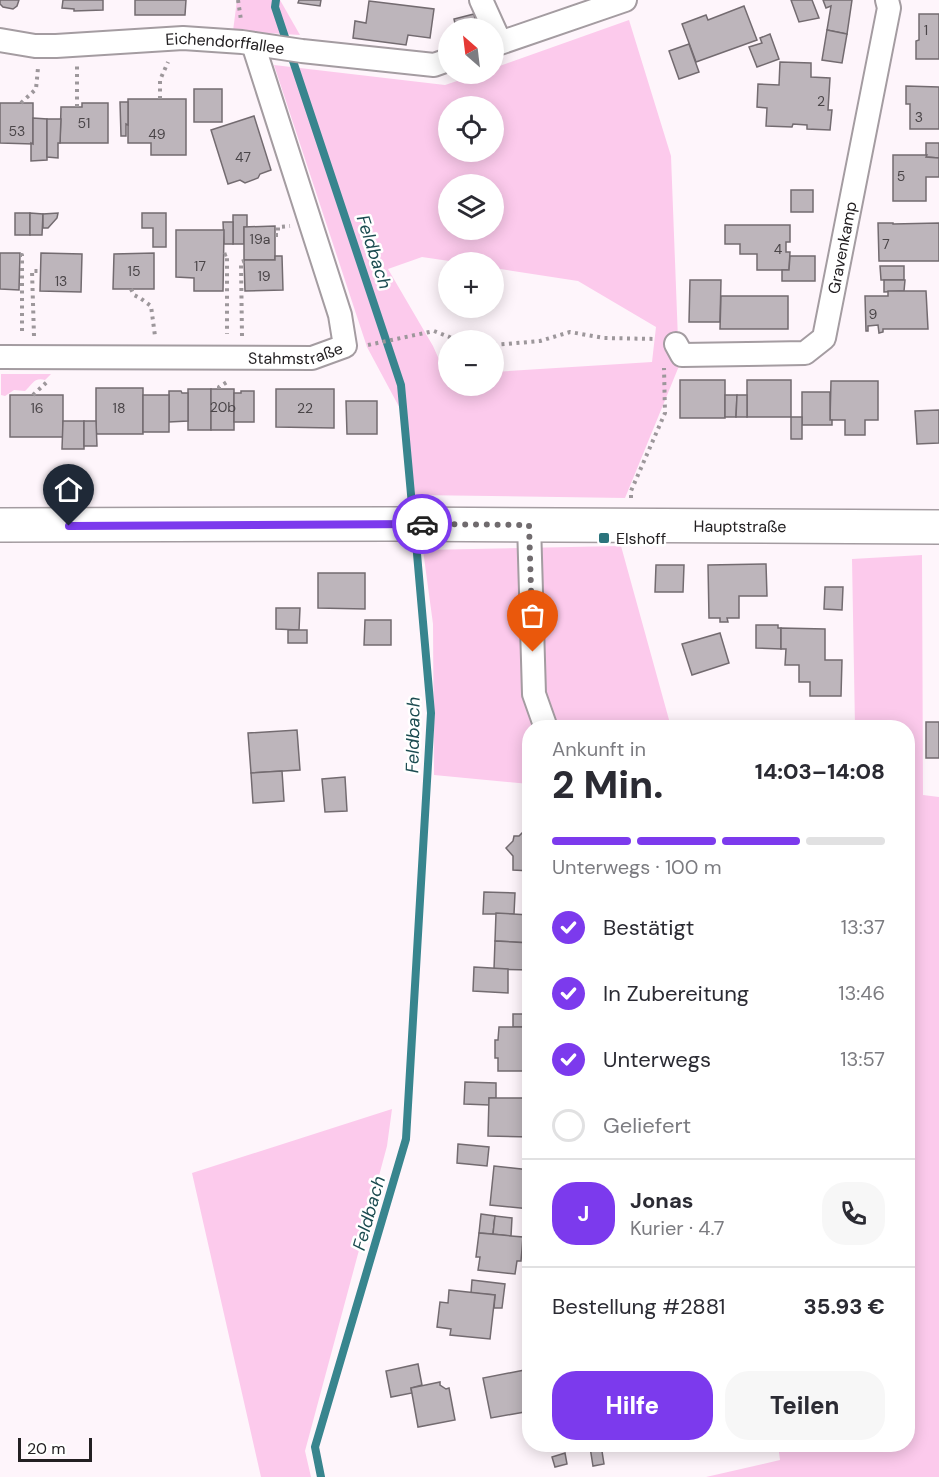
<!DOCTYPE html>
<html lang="de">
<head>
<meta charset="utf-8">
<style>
	:root { --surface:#fff; --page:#f7f7f7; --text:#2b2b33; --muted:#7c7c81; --line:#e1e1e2; --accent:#7c3aed }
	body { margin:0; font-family:"DM Sans",sans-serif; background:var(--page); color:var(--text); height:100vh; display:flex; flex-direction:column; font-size:22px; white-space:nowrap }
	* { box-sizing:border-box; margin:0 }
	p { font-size:20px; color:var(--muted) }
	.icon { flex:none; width:33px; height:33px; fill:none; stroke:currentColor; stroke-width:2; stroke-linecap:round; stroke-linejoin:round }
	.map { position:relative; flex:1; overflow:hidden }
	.sheet { position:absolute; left:522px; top:720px; width:393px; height:732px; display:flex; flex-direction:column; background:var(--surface); border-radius:24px; box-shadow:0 3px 15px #0003 }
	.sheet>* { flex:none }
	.needle { width:39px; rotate:332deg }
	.buttons { position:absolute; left:438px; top:18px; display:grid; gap:12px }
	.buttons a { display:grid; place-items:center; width:66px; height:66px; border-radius:50%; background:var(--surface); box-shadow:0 3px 15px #0003; font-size:30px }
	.scale { position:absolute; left:18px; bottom:15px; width:74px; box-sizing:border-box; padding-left:6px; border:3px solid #232022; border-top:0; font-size:16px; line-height:21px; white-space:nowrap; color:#232022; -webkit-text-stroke:4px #fff; paint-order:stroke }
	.pin { position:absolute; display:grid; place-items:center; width:51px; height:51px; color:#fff; margin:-62px -26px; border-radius:50% 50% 50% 0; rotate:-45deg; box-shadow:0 0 6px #0007 }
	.pin .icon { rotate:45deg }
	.courier { position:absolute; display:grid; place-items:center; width:60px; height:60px; margin:-30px; border:4px solid #7c3aed; border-radius:50%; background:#fff; color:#222; box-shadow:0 2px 8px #0007 }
	.overview em { font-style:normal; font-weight:800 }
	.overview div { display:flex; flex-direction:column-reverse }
	.overview { display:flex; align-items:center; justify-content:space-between; height:102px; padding:0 30px }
	h1 { font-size:39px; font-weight:800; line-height:45px }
	.bar { display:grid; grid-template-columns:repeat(4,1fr); gap:9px 6px; align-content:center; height:72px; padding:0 30px }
	.bar i { height:8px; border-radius:4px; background:var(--line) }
	.bar .selected { background:var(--accent) }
	.bar p { grid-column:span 4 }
	.line { display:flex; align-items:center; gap:15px; padding:0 30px; border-top:2px solid var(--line) }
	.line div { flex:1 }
	.round { display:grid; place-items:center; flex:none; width:63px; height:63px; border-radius:24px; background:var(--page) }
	ol { padding:0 30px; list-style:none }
	li { display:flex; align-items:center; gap:18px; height:66px }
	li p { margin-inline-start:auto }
	li .icon { padding:6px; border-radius:50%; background:var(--accent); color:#fff; stroke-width:4 }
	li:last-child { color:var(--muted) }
	li i { width:33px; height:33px; border:3px solid var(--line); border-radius:50% }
	.button { display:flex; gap:12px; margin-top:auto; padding:12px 30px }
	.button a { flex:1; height:69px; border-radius:24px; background:var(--accent); color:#fff; font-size:24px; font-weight:800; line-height:69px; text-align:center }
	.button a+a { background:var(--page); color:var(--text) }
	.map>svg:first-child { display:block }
	.green { fill:#fccaec; fill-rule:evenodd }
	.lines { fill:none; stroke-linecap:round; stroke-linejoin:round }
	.stream { stroke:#38858e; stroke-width:8 }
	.building { fill:#bdb5bb; stroke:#736b70; stroke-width:1.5 }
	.minor-casing { stroke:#a49ca1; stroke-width:26 }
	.secondary-casing { stroke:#a49ca1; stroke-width:36 }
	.path { stroke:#9d979b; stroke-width:4; stroke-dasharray:3 4.5; stroke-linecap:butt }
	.minor { stroke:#fff; stroke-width:22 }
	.secondary { stroke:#fff; stroke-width:33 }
	.done { stroke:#706b6e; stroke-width:6; stroke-dasharray:0 10.8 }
	.route { stroke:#7c3aed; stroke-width:8 }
	.poi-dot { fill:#2b747c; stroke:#fff; stroke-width:2 }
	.labels { text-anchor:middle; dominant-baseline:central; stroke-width:5; stroke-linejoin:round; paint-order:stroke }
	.number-label { font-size:14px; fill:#4a4548 }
	.street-label { font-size:16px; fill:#232022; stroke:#fff }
	.poi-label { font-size:16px; fill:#232022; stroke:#fff; text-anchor:start }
	.water-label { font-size:18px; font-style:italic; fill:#1b4b50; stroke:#fff }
</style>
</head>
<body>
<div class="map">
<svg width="939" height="1477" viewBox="0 0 939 1477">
	<rect width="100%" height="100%" fill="#fef5fb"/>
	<g class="green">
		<path d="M237,0H280L300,35L233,31Z"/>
		<path d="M629,20L671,156L679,366L625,498L415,495L404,416L367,347L274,65L445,85L478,74H494V68ZM448,106H494V152H448ZM448,184H494V230H448ZM422,257L456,262H494V268L578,281L656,327L652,362L494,372V386H448V375H446L433,346L388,269Z"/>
		<path d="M1,374H51L45,380C34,377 32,385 25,391L14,390L5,396L1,395Z"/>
		<path d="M621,546L671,727L530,728L529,784L434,775L433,624L423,550Z"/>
		<path d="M922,555L923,795L939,797V1477H706L780,1460L778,1445L908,1444V728L855,727L852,559Z"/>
		<path d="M392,1109L387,1146L305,1451L311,1477H261L192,1173Z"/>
	</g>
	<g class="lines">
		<g class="stream">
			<path d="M276,0L275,7L401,385L413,516"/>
			<path d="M321,1477L315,1447L406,1139L431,713L415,531"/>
		</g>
	</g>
	<g class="building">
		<path d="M0,0H19L17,6L13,9L3,7L0,4Z"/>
		<path d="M63,0H103V10L74,11V9L62,8Z"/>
		<path d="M135,0H186L185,15H135Z"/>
		<path d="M299,0H321L320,6L298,3Z"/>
		<path d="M791,0H812L819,18L799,22Z"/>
		<path d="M823,0H852L847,34L827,30L831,6L826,8Z"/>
		<path d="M369,1L434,9L430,38L408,35L406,45L353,38L355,21L366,23Z"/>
		<path d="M744,6L757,40L696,62L682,24L706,15L708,20Z"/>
		<path d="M474,14L477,28H456L454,19Z"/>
		<path d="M919,14H939V59H916V41L919,40Z"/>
		<path d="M827,30L847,34L842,63L822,60Z"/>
		<path d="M770,34L779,59L757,67L749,47L762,43L760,38Z"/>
		<path d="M689,44L699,72L679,79L669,51Z"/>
		<path d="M780,62L811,63V77L830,78L828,110H832L830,130L807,129V125L793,124L792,127L766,126L767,108L757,107L758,84L779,85Z"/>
		<path d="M906,86L939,87V129H910V104H906Z"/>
		<rect x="194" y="89" width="28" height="33"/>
		<path d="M128,99H186V155H151V143H128Z"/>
		<path d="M120,102H128V125L126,124V136H121Z"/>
		<path d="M0,103H33V144L0,143Z"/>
		<path d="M82,103H108V143H60L61,107H82Z"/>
		<path d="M254,116L271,170L260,174L258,178L245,183L240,180L228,184L211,130Z"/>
		<path d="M33,118L47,119V160L31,161V143L33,144Z"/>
		<path d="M47,119H61L60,143H58V158L47,157Z"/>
		<path d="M926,143H939V158L926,157Z"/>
		<path d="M893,155H927L926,157L939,158V177H926V201H893Z"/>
		<rect x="791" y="190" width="22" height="22"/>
		<rect x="15" y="213" width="15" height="22"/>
		<path d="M30,213L43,214L42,235H30Z"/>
		<path d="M58,213L57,218L48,228H43V214Z"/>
		<path d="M142,213H166V247H153V228H142Z"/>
		<path d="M233,215H247V227H244V244H233Z"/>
		<path d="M223,222H233V244H224Z"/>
		<path d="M878,223H893V224L939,223V261H879Z"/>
		<path d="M725,225H790V242H786V252H790L789,270H757V254H740V244H725Z"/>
		<path d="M275,226V260H244V227Z"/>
		<path d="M176,230H224L223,291H194V278L176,277Z"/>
		<path d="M0,253H20L19,290L0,289Z"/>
		<path d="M41,253L82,254L81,292L40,291Z"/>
		<path d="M154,253V289H113L114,254Z"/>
		<path d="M275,256H282L283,290L245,291L244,260H275Z"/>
		<path d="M790,256H815V281H782V270H789Z"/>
		<path d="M880,266H904V280H881Z"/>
		<path d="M690,280H721L720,322H689Z"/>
		<path d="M884,280H905L904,291L884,292Z"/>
		<path d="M888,291H926L928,329H883V332L879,333L878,325L868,326V331H866L865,296H888Z"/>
		<path d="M721,296H788V329H720Z"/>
		<rect x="680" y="380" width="45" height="38"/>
		<rect x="747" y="380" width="44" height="37"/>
		<path d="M831,381H878V420H865V435H845V420H830Z"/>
		<path d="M96,388H143V434H97L96,432Z"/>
		<rect x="188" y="389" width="23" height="41"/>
		<rect x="211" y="389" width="23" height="41"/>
		<path d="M276,389H334V428L276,427Z"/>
		<path d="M169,391H181L182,393H188V421L169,422Z"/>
		<path d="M241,391H254V422H234V393H241Z"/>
		<path d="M802,392H830V420H832V425H802Z"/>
		<rect x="10" y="395" width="53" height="42"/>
		<rect x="143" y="395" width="26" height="37"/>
		<path d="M725,395H737L736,417H725Z"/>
		<path d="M737,395H747V417H736Z"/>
		<path d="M346,401H377V434H347Z"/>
		<path d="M939,410V443L917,444L915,411Z"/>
		<rect x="791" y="417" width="11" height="22"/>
		<path d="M63,421H84V449H62Z"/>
		<path d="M84,421H96L97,446H84Z"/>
		<path d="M766,564L767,596H739V618H727L728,622H720V618H709L708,565Z"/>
		<path d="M656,565H684L683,592H655Z"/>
		<path d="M318,573H365V609L318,608Z"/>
		<path d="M825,587H843L842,610L824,609Z"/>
		<path d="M276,608H300L299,630L276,629Z"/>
		<path d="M365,620H391V645H364Z"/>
		<path d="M756,625H778V628H781V649L756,648Z"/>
		<path d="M781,628L825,629V660H842L841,696H810V682H799V665H785L786,649H781Z"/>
		<rect x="288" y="630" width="19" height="13"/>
		<path d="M720,633L729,663L692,675L682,644Z"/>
		<rect x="926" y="722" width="13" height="36"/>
		<path d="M297,730L300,770L251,773L248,733Z"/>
		<path d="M282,771L284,801L253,803L251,773Z"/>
		<path d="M345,777L347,811L325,812L322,779Z"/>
		<path d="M527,828L530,831V871L513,870V856L506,848L513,841L514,836H519Z"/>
		<path d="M484,892L515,893L514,914H483Z"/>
		<path d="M496,913L530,915V943L495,941Z"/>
		<path d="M495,941L530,943V970L494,969Z"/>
		<path d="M474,967L508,969V993L473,991Z"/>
		<rect x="513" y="1014" width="17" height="13"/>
		<path d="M499,1027H530V1071H498V1058H495V1040H498Z"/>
		<path d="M465,1082L496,1083V1098H489V1105L464,1104Z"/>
		<path d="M489,1098H530V1137L488,1136Z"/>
		<path d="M458,1144L489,1147L487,1166L457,1163Z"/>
		<path d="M494,1166L530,1170V1209L490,1205Z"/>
		<path d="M481,1214L495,1216L493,1234L479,1233Z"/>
		<path d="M495,1216L512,1218L511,1236L493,1234Z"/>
		<path d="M479,1233L523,1237L521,1261H517L515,1274L478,1270L480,1257H476Z"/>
		<path d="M472,1280L505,1284L502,1308H494L495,1295L471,1293Z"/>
		<path d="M449,1290L495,1295L490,1339L450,1335L451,1329L437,1327L440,1302L448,1303Z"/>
		<path d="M418,1364L422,1385L411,1388L412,1393L391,1397L386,1371Z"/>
		<path d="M530,1369V1411L491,1418L483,1378Z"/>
		<path d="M440,1382V1385L446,1389L449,1388L455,1420L418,1427L411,1388Z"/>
		<path d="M601,1445L604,1464L593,1466L590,1447Z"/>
		<path d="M565,1453L567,1464L555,1467L552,1457Z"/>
	</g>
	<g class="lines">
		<g class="minor-casing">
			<g id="minor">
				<path d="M481,0L500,42"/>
				<path id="s1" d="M0,40L35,46H56L183,38L242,42L302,51L434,65L448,60"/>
				<path d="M494,45L625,0"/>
				<path id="s2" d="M676,344L682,355L805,353L824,338L889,8L887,0"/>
				<path id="s3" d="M0,357L312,358L345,346L340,315L253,44"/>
				<path d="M529,524L534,694L546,728"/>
			</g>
		</g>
		<g class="secondary-casing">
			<g id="secondary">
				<path id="s4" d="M0,525L391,524L939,527"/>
			</g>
		</g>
		<g class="path">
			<path d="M238,0L241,20"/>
			<path d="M160,99V80L168,62"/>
			<path d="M21,103L36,89L38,68"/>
			<path d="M77,107V66"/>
			<path d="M275,235H278V227L290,226"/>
			<path d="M20,255H22V333"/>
			<path d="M224,255L227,254V334"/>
			<path d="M131,289L134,295L140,298L151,306L155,336"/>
			<path d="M34,336L32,271H41"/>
			<path d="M242,336L241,262L244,261"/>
			<path d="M368,345L434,331L457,340"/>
			<path d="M494,345L540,341L570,332L604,338L656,339"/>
			<path d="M219,389V387L227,382"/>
			<path d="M33,395L48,381"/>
			<path d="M631,498V491L665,413L664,368"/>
		</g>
		<use href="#minor" class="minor"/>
		<use href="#secondary" class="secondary"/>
	</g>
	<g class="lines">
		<path class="done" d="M422,524L529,525L533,652"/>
		<path class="route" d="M69,526L422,524"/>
	</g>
	<rect class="poi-dot" x="598" y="532" width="12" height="12" rx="3"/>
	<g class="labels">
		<g class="number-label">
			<text x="926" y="30">1</text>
			<text x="821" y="101">2</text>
			<text x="919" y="117">3</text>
			<text x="84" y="123">51</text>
			<text x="17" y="131">53</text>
			<text x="157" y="134">49</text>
			<text x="243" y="157">47</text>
			<text x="901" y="176">5</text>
			<text x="260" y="239">19a</text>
			<text x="886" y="244">7</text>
			<text x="778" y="249">4</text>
			<text x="200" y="266">17</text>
			<text x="134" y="271">15</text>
			<text x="264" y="276">19</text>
			<text x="61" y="281">13</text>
			<text x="873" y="314">9</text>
			<text x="223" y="407">20b</text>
			<text x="37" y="408">16</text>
			<text x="119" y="408">18</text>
			<text x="305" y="408">22</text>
		</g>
		<g class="street-label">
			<text stroke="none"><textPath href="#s1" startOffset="226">Eichendorffallee</textPath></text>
			<text stroke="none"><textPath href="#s2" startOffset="252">Gravenkamp</textPath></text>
			<text stroke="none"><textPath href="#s3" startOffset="296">Stahmstraße</textPath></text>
			<text stroke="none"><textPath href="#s4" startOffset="740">Hauptstraße</textPath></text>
		</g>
		<g class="poi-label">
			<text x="616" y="538">Elshoff</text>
		</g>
		<g class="water-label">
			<text transform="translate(374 252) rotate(72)">Feldbach</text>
			<text transform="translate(413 735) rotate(-89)">Feldbach</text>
			<text transform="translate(369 1213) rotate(-74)">Feldbach</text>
		</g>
	</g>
</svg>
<div class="buttons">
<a><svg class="needle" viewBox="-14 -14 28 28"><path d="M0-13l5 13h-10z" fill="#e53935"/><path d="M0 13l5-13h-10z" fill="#7c7c81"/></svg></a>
<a><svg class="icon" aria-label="locate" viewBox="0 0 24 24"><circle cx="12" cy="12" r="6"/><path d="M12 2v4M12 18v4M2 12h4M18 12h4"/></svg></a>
<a><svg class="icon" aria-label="layers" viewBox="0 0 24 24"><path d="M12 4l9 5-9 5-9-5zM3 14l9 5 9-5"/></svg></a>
<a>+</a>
<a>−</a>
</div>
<div class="scale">20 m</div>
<div class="pin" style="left:533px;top:652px;background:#ea580c"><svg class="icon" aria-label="bag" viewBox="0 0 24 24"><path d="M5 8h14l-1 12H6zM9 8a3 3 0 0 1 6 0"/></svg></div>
<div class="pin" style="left:69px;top:526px;background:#1f2937"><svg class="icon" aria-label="home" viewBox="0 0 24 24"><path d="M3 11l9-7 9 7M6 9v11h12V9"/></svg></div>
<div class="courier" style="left:422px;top:524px"><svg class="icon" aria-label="car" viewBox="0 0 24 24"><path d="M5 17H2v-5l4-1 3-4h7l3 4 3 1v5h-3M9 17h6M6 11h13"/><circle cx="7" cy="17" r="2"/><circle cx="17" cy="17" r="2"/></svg></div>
<section class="sheet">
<div class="overview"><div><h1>2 Min.</h1><p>Ankunft in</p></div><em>14:03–14:08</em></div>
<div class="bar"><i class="selected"></i><i class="selected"></i><i class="selected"></i><i></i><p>Unterwegs · 100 m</p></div>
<ol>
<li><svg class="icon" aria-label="check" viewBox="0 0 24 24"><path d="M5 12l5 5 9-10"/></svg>Bestätigt<p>13:37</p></li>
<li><svg class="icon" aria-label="check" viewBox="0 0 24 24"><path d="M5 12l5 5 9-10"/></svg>In Zubereitung<p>13:46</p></li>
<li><svg class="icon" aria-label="check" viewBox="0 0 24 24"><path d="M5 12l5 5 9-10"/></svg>Unterwegs<p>13:57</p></li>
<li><i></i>Geliefert</li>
</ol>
<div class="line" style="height:108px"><b class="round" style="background:var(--accent);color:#fff">J</b><div><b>Jonas</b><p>Kurier · 4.7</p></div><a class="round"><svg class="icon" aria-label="phone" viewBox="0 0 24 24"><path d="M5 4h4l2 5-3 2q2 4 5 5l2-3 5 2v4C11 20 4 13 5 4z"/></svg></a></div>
<div class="line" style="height:78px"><div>Bestellung #2881</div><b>35.93 €</b></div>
<div class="button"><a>Hilfe</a><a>Teilen</a></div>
</section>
</div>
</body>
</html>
